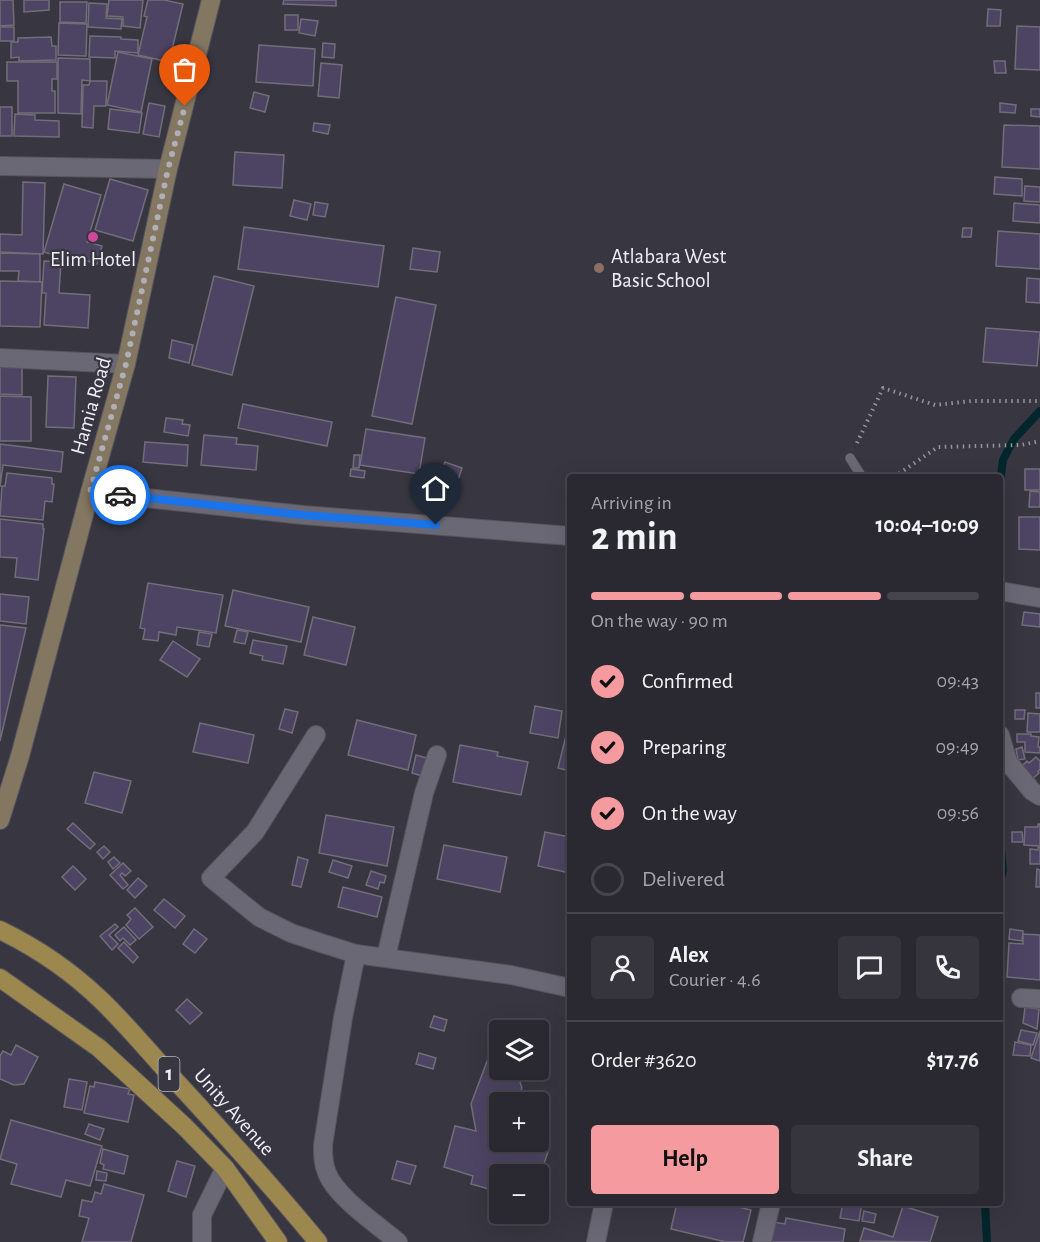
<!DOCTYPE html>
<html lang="en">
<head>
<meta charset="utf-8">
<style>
	:root { --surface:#2a2830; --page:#36343c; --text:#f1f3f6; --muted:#a5a6ab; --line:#46444c; --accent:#f59b9f }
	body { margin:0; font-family:"Alegreya Sans",sans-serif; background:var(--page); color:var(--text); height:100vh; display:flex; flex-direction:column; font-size:22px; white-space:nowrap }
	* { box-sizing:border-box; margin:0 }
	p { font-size:20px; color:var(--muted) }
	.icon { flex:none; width:33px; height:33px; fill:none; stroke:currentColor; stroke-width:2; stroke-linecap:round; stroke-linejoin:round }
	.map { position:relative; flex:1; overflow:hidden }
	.drawer { position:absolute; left:567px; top:474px; width:436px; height:732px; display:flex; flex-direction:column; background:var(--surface); border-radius:6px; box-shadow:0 6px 24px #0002,0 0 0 2px var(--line) }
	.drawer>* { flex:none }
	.tools { position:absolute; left:489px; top:1020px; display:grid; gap:12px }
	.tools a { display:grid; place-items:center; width:60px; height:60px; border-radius:6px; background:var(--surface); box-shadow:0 6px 24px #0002,0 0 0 2px var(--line); font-size:30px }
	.pin { position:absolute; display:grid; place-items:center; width:51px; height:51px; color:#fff; margin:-62px -26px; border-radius:50% 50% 50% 0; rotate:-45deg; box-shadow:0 0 6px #0007 }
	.pin .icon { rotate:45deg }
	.courier { position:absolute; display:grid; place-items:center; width:60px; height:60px; margin:-30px; border:4px solid #1a73e8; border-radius:50%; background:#fff; color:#222; box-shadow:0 2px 8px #0007 }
	.headline em { font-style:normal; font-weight:700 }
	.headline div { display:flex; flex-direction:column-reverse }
	.headline { display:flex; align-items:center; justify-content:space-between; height:102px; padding:0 24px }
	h1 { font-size:39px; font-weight:700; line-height:45px }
	.bar { display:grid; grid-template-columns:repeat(4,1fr); gap:9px 6px; align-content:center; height:72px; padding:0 24px }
	.bar i { height:8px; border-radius:4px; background:var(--line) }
	.bar .on { background:var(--accent) }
	.bar p { grid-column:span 4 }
	.line { display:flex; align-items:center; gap:15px; padding:0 24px; border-top:2px solid var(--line) }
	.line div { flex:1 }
	.round { display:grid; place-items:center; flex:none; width:63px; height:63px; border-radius:6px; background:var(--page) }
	ol { padding:0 24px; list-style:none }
	li { display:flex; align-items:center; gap:18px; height:66px }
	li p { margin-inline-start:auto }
	li .icon { padding:6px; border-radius:50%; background:var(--accent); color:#111; stroke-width:4 }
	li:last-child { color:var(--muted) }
	li i { width:33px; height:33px; border:3px solid var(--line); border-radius:50% }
	.action { display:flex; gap:12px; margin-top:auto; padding:12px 24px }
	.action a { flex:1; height:69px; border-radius:6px; background:var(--accent); color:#111; font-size:24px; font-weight:700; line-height:69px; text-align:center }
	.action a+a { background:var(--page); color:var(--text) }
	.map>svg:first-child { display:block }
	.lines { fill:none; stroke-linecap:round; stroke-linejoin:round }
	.stream { stroke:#03252c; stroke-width:8 }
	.building { fill:#4c4462; stroke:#716e7a; stroke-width:1.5 }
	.service-casing { stroke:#56545d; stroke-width:10 }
	.minor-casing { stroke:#56545d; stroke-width:20 }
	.secondary-casing { stroke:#56545d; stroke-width:20 }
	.primary-casing { stroke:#56545d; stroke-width:20 }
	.path { stroke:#96959d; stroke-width:4; stroke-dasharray:1.5 4.5; stroke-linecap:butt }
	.service { stroke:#6a6874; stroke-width:9 }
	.minor { stroke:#6a6874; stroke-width:18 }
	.secondary { stroke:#837762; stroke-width:18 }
	.primary { stroke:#9c874f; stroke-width:18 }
	.done { stroke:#b0aeb6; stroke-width:6; stroke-dasharray:0 10.8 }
	.route { stroke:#1a73e8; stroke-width:8 }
	.hotel-dot { fill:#d1479c; stroke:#383640; stroke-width:2 }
	.education-dot { fill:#8d6e63; stroke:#383640; stroke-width:2 }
	.labels { text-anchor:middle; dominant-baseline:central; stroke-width:4.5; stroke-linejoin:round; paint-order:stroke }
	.shield { fill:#383640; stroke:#b9b8bf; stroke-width:1.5 }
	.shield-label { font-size:20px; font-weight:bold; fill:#f0eff5 }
	.poi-label { font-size:21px; fill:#f0eff5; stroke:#383640; text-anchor:start }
	.street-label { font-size:21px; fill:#f0eff5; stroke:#383640 }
</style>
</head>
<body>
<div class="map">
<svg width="1040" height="1242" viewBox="0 0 1040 1242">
	<rect width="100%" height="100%" fill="#383640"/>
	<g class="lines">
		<g class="stream">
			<path d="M1000,483L1003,460L1014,439L1040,411"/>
			<path d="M1000,838L1003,870L1000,882"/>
			<path d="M985,1203L987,1242"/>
		</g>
	</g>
	<g class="building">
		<path d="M0,0H13L14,25L0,26Z"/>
		<path d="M24,0H49V10L24,12Z"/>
		<path d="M109,0H143L140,28L123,26V17L107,16Z"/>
		<path d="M148,0H164L183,4L169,62L138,55L147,17L144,16Z"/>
		<path d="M284,0H336V6L283,4Z"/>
		<path d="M60,2H87L86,23L60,22Z"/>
		<path d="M89,3L107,4L106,18L122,19L121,29L88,27Z"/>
		<path d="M988,9L1001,10L1000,26H987Z"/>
		<rect x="285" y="15" width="13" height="15"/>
		<path d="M301,19L318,21L315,36L299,33Z"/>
		<path d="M59,23L87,24L86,56L58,55Z"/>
		<path d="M1017,26L1040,27V70L1015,69Z"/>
		<rect x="0" y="27" width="14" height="14"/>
		<path d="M90,36L121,37V39L138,40V53L115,51V58L89,57Z"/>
		<path d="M51,37L52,46H56V60L19,61V57L11,58V42H18V38Z"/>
		<path d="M323,43L335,44L334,58L322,57Z"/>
		<path d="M259,45L315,49L313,86L256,82Z"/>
		<path d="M118,52L152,59L141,112L107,105Z"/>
		<path d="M58,58L90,59V81L82,80L81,114L58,113Z"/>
		<path d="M994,61H1005L1006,73H995Z"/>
		<path d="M7,62H57V79H52V91H55V113H18V81H7Z"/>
		<path d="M321,63L342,65L339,98L318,96Z"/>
		<path d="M90,81H107L106,106H94L93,128L82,127L83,85H89Z"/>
		<path d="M254,92L269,96L265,112L250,108Z"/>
		<path d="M149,103L165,106L159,137L143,134Z"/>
		<path d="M1000,103L1016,105L1015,113L1000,112Z"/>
		<rect x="0" y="107" width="12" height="29"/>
		<path d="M110,109L142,113L139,133L108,129Z"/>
		<path d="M1031,109H1040V117L1031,116Z"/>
		<path d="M15,114L35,115V120L59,121V137L14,136Z"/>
		<path d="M314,123L330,125L328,134L313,131Z"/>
		<path d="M1004,125L1040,126V169L1002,167Z"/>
		<path d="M235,152L284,155L282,188L233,185Z"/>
		<path d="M995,177L1022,179V196L994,194Z"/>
		<path d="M110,179L148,190L133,241L95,230Z"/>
		<path d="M23,182L45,183L43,254L0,252V234L22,235Z"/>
		<path d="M64,184L101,195L87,242L102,246L97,264L65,254L64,258L44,252Z"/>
		<path d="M1025,186L1040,187V202L1024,201Z"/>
		<path d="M294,200L311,204L307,220L290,216Z"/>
		<path d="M315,202L328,204L325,217L313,215Z"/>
		<path d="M1014,203L1040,205V223L1013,221Z"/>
		<path d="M244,227L384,246L378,287L238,269Z"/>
		<path d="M963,228H972L971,237H962Z"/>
		<path d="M998,231L1040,234V269L996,266Z"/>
		<path d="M413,248L440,252L437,272L410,269Z"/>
		<path d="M0,253L40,254V282L18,281L19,271H0Z"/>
		<path d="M44,261L61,262L59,293L90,295L88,328L44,325L46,293H42Z"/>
		<path d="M214,276L254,286L232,375L192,365Z"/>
		<path d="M1027,278L1040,279V303L1026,302Z"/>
		<path d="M0,281L42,282L40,327L0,326Z"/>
		<path d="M396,297L436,305L412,424L372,416Z"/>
		<path d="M986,328L1040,332L1037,366L983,362Z"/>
		<path d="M172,340L193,345L189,363L169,358Z"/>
		<path d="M0,362H22V395L0,394Z"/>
		<path d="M48,376L76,377L74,428L46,427Z"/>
		<path d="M0,396L31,397V441H0Z"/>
		<path d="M243,404L332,422L327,446L238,428Z"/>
		<path d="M166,418L183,420L182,424L190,425L188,436L164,432Z"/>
		<path d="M366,429L425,438L419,474L360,465Z"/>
		<path d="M204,435L237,438L236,444L258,446L256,470L201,465Z"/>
		<path d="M145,442L188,445L187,466L143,462Z"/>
		<path d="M0,444L63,452L61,472L3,465L0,487Z"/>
		<path d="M354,455H360L359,468H353Z"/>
		<path d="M445,462L462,468L457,483L439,476Z"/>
		<path d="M351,469L365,471L364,478L350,476Z"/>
		<rect x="1025" y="469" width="15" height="21"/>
		<path d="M7,473L52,478V484H54L52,502L45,501L43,520L0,516L2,486H5Z"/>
		<path d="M1030,491L1040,492V507H1029Z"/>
		<path d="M1019,517H1040V550L1019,549Z"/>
		<path d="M0,519L43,524V529H44L38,580L15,577L17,558L0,557Z"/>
		<path d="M148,583L223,595L216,633L177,627L176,635L159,632L158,641L143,639L145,629L140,628Z"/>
		<path d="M233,590L309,607L301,642L225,626Z"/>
		<path d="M0,594L29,597L26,624L0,621Z"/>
		<path d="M1024,612L1040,614V627L1022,625Z"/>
		<path d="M313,617L355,627L346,665L304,655Z"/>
		<path d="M0,625L26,628L0,741Z"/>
		<path d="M237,630L248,632L245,644L234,642Z"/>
		<path d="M199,632L212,634L209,647L197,645Z"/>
		<path d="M253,640L287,646L283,664L262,660L263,656L250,653Z"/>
		<path d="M173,641L200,659L187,677L160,660Z"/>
		<rect x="1036" y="693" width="4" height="15"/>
		<path d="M535,706L562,711L558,738L530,733Z"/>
		<path d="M285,709L298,712L292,733L279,729Z"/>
		<path d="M1015,710H1025L1024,719H1015Z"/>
		<path d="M1028,713L1040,714V732H1027Z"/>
		<path d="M357,720L416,735L408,770L348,755Z"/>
		<path d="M200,723L254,735L248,763L193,752Z"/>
		<path d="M567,732H570V771L558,768Z"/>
		<path d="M1017,734H1031V736L1039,737L1038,747H1040V753L1025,752V742H1017Z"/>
		<path d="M460,745L498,752L497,756L528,762L521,795L453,782Z"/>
		<path d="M1022,747L1025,759L1018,760L1016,749Z"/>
		<path d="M416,755L427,758L422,776L412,773Z"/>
		<path d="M1036,757L1040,761V769L1038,772L1039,773L1030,781L1019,769L1027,761L1029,763Z"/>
		<path d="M94,772L131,781L122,813L85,803Z"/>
		<path d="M326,815L394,827L387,866L319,853Z"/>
		<path d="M73,823L95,844L90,849L67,829Z"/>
		<path d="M1038,824H1040V848H1038L1039,846L1024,845L1025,827H1038Z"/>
		<path d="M545,832L570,837V873L538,866Z"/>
		<path d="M1012,832H1022L1023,842H1012Z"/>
		<path d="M444,845L507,857L500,892L437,879Z"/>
		<path d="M104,846L110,852L103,859L97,852Z"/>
		<path d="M1030,849L1040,850V864H1030Z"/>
		<path d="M114,857L120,863L113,869L108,862Z"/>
		<path d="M298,857L308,860L301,887L292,885Z"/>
		<path d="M333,860L352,866L348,878L329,872Z"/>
		<path d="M123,863L131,871L125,876L122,873L120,875L128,885L123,889L110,875Z"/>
		<path d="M73,866L86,879L75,890L62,877Z"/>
		<path d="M1037,869L1040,870V887H1036Z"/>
		<path d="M371,871L386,876L384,883L380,882L378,889L366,885Z"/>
		<path d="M138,878L147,886L135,898L127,890Z"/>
		<path d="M343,887L382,897L377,917L338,907Z"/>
		<path d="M164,899L185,916L175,928L154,910Z"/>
		<path d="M135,908L153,927L139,939L126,925L131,919L127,915Z"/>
		<path d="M115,924L118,927L109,935L118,944L112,950L100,936Z"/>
		<path d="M124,927L136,940L130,945L123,938L120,941L115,935Z"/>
		<path d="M194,929L207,939L195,953L183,944Z"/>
		<path d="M1010,929L1023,931L1022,941L1009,939Z"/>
		<path d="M1023,934L1040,935V980L1007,977L1009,943L1023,944Z"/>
		<path d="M124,942L138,957L133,963L118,948Z"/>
		<path d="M187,999L202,1013L190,1024L176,1010Z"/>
		<path d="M1025,1007L1039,1009L1037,1029L1023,1023Z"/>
		<path d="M434,1016L447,1020L444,1031L430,1027Z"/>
		<path d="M1021,1030L1037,1033L1033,1045L1018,1041Z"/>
		<path d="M1040,1031V1061L1031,1058Z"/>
		<path d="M1015,1042L1031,1045L1030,1056L1013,1055Z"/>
		<path d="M16,1045L38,1057L24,1084L14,1085L0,1079V1056L3,1051L11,1055Z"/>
		<path d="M419,1053L436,1058L433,1069L416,1064Z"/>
		<path d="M489,1056L500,1060V1070H516L522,1088L515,1102H500V1124L494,1132L500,1133V1142H525L549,1149L538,1181V1174H500V1192L471,1184L473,1176L444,1167L455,1126L476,1131L471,1104Z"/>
		<path d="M69,1079L87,1082L82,1110L64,1107Z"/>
		<path d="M95,1082L130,1089L128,1094L134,1095L128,1122L84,1113L90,1086L94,1087Z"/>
		<path d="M11,1120L102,1146L90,1186L66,1180L61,1197L11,1184L17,1164L0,1159Z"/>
		<path d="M89,1124L104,1129L100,1140L85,1134Z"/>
		<path d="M103,1149L128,1156L124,1174L103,1169L104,1165L100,1163Z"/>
		<path d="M177,1161L195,1166L186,1197L168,1191Z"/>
		<path d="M397,1161L416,1166L410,1184L392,1179Z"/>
		<path d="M97,1171L107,1173L106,1181L96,1180Z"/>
		<path d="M104,1184L144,1195L131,1242H82L89,1218L79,1216L82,1200L92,1202L95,1192L101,1194Z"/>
		<path d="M677,1203H722L751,1210L743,1242H726L671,1229Z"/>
		<path d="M843,1203H862L859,1221L840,1218Z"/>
		<path d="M903,1206L938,1217L930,1242L860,1241L864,1228L893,1237Z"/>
		<path d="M864,1211L876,1214L874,1223L862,1221Z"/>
		<path d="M786,1218L845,1229L843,1242H770L774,1222L785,1224Z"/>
	</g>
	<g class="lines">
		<g class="service-casing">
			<path id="service" d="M850,458L862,477"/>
		</g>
		<g class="minor-casing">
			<g id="minor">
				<path d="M0,166L168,169"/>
				<path d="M0,358L126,364"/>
				<path d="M90,492L303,515L570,536"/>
				<path d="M1000,591L1040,598"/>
				<path d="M316,735L255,832L211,878L259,917L291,933L324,944L356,954L511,975L570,988"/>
				<path d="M1000,735L1008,762L1032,791L1040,796"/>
				<path d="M356,954L343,1018L323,1145C323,1155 323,1164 327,1173C336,1197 378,1225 398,1242"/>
				<path d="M386,957L424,793L437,755"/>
				<path d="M1021,998L1040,999"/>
				<path d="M202,1242V1215L225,1168"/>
				<path d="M596,1242L604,1203"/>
				<path d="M762,1242L771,1203"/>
			</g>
		</g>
		<g class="secondary-casing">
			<path id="secondary" d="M0,820L20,756L90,492L126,364L168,169L211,0"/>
		</g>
		<g class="primary-casing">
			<g id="primary">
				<path d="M0,930C37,948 71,971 101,1000C126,1024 149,1052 172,1077C222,1131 271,1185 318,1242"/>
				<path d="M0,978L99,1048L184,1126L225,1168L278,1242"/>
			</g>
		</g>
		<g class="path">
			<path d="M857,443L883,388L935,405L972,401H1040"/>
			<path d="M894,477L938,447L1021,445L1040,441"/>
		</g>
		<use href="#service" class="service"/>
		<use href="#minor" class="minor"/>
		<use href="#secondary" class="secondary"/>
		<use href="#primary" class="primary"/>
	</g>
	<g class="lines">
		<path class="done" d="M120,495L90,492L126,364L168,169L185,106"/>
		<path class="route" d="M120,495L303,515L436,525"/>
	</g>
	<circle class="hotel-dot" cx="93" cy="237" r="6"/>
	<circle class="education-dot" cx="599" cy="268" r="6"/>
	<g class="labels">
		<rect class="shield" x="158.5" y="1057" width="21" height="34" rx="4.5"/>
		<g class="shield-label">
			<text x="169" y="1074">1</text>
		</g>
		<g class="poi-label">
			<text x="611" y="256">Atlabara West<tspan x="611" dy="24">Basic School</tspan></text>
			<text x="93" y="259" text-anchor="middle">Elim Hotel</text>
		</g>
		<g class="street-label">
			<text transform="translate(91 406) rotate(-74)">Hamia Road</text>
			<text transform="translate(234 1112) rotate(48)">Unity Avenue</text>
		</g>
	</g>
</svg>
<div class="tools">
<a><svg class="icon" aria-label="layers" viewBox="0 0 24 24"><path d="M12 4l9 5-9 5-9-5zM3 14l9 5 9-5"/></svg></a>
<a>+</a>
<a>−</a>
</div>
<div class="pin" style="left:185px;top:106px;background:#ea580c"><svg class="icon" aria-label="bag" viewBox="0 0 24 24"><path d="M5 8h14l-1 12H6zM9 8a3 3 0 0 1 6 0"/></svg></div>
<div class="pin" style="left:436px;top:525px;background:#1f2937"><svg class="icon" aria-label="home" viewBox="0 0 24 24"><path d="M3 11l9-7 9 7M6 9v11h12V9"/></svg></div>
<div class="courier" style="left:120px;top:495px"><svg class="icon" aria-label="car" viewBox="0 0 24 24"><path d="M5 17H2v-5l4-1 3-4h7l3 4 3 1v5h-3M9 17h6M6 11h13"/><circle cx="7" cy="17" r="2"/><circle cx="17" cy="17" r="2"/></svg></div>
<section class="drawer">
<div class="headline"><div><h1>2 min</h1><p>Arriving in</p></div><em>10:04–10:09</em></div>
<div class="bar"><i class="on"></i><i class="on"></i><i class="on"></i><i></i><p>On the way · 90 m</p></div>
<ol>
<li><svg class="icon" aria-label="check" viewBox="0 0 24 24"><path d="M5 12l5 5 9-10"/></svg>Confirmed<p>09:43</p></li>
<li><svg class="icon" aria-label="check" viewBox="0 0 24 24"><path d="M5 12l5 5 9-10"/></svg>Preparing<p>09:49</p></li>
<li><svg class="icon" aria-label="check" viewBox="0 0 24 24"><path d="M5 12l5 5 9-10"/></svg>On the way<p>09:56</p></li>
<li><i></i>Delivered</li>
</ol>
<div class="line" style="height:108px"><a class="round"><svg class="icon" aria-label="person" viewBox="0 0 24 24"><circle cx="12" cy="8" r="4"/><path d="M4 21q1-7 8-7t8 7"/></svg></a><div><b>Alex</b><p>Courier · 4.6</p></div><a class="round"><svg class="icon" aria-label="chat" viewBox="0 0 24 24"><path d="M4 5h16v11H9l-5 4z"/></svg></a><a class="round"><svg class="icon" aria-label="phone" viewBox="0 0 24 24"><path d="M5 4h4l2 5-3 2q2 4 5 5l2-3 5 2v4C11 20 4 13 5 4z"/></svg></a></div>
<div class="line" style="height:78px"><div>Order #3620</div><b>$17.76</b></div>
<div class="action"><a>Help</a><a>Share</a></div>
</section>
</div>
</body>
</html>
